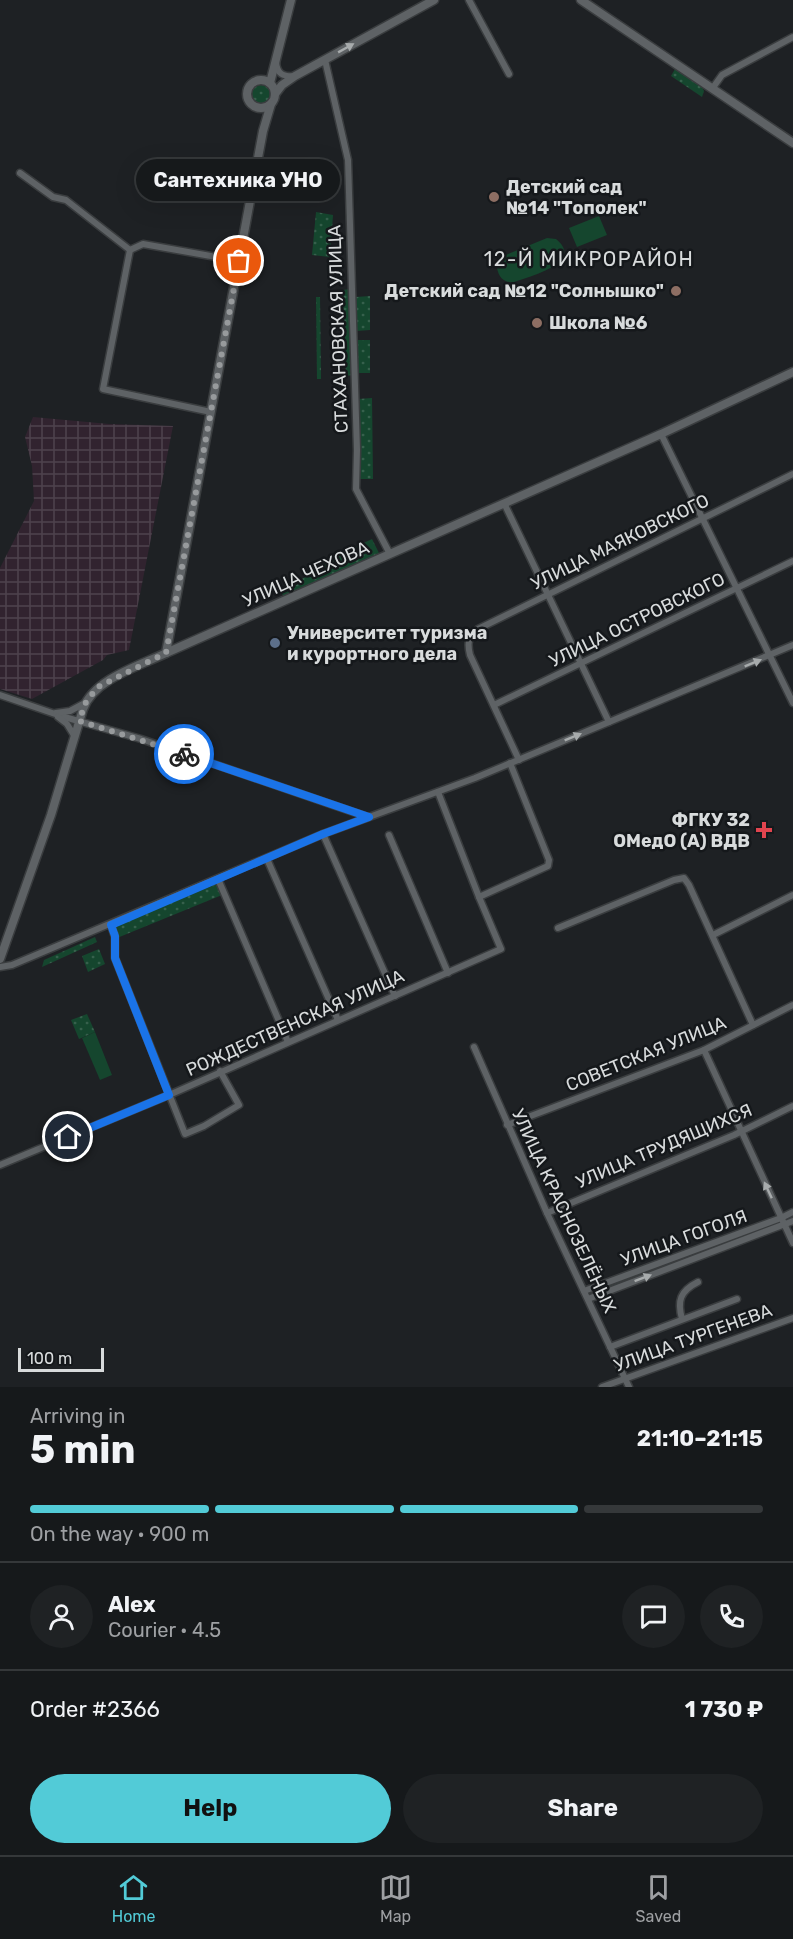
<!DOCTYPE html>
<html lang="en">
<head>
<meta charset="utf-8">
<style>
	:root { --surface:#16191b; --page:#1f2224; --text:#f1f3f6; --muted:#9ea0a3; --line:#35383a; --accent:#52cbd7 }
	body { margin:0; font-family:Rubik,sans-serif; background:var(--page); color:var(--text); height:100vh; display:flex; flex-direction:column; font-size:22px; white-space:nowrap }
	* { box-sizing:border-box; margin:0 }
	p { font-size:20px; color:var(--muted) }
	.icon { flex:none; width:33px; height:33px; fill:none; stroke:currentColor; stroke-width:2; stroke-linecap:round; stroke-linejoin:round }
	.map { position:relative; height:1387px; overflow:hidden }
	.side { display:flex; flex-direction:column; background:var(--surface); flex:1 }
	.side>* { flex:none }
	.scale { position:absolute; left:18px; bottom:15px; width:86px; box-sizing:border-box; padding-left:6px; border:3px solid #d8dbdc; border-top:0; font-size:16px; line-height:21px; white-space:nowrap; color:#d8dbdc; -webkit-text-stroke:4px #15181b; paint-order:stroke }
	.pin { position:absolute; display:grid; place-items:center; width:51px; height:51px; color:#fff; margin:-26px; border:3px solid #fff; border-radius:50%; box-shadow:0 2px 6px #0007 }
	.courier { position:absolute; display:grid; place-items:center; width:60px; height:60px; margin:-30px; border:4px solid #1a73e8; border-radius:50%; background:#fff; color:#222; box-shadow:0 2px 8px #0007 }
	.bubble { position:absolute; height:42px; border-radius:21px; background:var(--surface); box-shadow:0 6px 24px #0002,0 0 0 2px var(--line); font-size:20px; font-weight:700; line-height:42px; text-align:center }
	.summary em { font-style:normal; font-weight:700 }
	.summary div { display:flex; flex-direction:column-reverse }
	.summary { display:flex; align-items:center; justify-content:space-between; height:102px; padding:0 30px }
	h1 { font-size:39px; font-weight:700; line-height:45px }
	.bar { display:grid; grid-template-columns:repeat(4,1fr); gap:9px 6px; align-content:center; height:72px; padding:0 30px }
	.bar i { height:8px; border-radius:4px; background:var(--line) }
	.bar .active { background:var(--accent) }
	.bar p { grid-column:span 4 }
	.line { display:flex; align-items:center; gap:15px; padding:0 30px; border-top:2px solid var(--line) }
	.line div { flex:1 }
	.round { display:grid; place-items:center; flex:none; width:63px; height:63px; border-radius:32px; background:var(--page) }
	.button { display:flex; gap:12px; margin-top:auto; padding:12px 30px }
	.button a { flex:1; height:69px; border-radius:36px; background:var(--accent); color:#111; font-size:24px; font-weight:700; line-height:69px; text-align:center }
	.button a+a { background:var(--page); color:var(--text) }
	.menu { display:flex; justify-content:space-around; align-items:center; height:84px; border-top:2px solid var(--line); background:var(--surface); font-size:16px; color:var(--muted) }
	.menu a { display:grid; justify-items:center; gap:3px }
	.menu .active { color:var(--accent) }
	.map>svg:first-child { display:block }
	.industrial { fill:url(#industrial-grid) }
	.grass { fill:url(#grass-dots) }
	.garden { fill:#15462e }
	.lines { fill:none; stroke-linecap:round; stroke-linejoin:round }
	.street-casing { stroke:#3a3d3f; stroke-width:9 }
	.secondary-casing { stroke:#3a3d3f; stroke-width:11 }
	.street { stroke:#5e6265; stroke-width:6 }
	.secondary { stroke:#5e6265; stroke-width:8 }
	.oneway { fill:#a7abac }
	.done { stroke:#979a9c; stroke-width:6; stroke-dasharray:0 10.8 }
	.route { stroke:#1a73e8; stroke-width:8 }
	.education-dot { fill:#8d6e63; stroke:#15181b; stroke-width:2 }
	.service-dot { fill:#5c6f8a; stroke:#15181b; stroke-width:2 }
	.health-dot { fill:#e0444e; stroke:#15181b; stroke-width:2 }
	.labels { text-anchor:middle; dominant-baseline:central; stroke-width:5; stroke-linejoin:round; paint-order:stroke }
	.poi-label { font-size:18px; font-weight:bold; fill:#d8dbdc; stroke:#15181b; text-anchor:start }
	.street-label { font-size:18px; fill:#d8dbdc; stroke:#15181b }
	.neighbourhood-label { font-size:20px; letter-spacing:1.5px; fill:#d8dbdc; stroke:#15181b }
</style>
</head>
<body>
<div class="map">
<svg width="793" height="1387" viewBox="0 0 793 1387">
	<defs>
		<pattern id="industrial-grid" width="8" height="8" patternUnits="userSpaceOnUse" patternTransform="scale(1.5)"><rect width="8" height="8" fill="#31232f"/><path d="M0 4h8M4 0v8" fill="none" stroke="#4e424d"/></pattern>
		<pattern id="grass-dots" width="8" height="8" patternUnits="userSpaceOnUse" patternTransform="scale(1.5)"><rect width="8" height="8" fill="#15462e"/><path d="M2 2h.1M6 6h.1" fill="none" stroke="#36604c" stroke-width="1.8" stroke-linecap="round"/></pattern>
	</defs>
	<rect width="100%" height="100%" fill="#1e2124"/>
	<path class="industrial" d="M33,417L109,424L173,426L129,650L107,655L103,660L32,699L0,689V568L34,501L32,466L25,437Z"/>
	<g class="grass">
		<path d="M675,69L702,87L704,91L702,97L671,76Z"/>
		<circle cx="261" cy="95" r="10"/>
		<path d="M316,212L333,215L330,257L312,255Z"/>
		<path d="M350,289L353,375L346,376L343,290Z"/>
		<path d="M370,296V330L356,331V297Z"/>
		<path d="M316,297H320L321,379H317Z"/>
		<rect x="357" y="340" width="13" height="33"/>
		<path d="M372,398L373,479H359L358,399Z"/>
		<path d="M372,539L379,553L284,597L281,592L301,583L300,580L313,573L311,568Z"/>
		<path d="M217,884L222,895L117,938L113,926Z"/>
		<path d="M95,937L97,942L42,967L44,960Z"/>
		<path d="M99,949L105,964L88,972L82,956Z"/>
		<path d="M87,1014L95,1032L79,1039L71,1020Z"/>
		<path d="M772,1223L774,1228L595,1294L593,1289Z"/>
	</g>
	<g class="garden">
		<path d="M599,216L607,235L577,247L569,228Z"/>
		<path d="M547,238L556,239C585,262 529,277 514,282C504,283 499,278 497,268L501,257Z"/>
		<path d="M95,1032L112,1075L100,1080L82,1038Z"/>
	</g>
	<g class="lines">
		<g class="street-casing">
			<g id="street">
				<path d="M469,0L509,74"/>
				<path d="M325,60L348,160L357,450L356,489L390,554"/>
				<path d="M276,62C277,74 283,77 295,76"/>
				<path d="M712,89L722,75L793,37"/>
				<path d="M20,173L53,197L66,200L130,250L143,244L239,261"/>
				<path d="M130,250L103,389L211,412"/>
				<path d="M661,434L793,703"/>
				<path d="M504,503L609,722"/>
				<path d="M0,695L61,716L141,739L368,817"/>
				<path d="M494,705L793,561"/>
				<path d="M56,713L70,711L85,703"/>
				<path d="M58,717L67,724L75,737"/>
				<path d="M519,760L470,655C467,643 468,637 478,629L793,474"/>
				<path d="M323,834L395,996"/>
				<path d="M389,835L448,973"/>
				<path d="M267,859L338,1020"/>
				<path d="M218,879L288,1042"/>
				<path d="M479,897L548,866L549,860L510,763"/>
				<path d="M111,925L115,937V958L185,1134L204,1126L239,1105L220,1071"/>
				<path d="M558,928L674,880L684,878L689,885L753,1025"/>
				<path d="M713,935L793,895"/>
				<path d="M0,967L12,965L323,834L475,778L793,645"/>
				<path d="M474,1047L547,1213L629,1387"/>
				<path d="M704,1050L793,1243"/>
				<path d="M507,1125L704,1050L793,1005"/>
				<path d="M0,1165L169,1095L501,949L479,897L438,792"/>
				<path d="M547,1213L734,1135L793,1106"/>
				<path d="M584,1291L781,1218L793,1212"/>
				<path d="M588,1299L793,1221"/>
				<path d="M682,1319C677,1301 680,1291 698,1282"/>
				<path d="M610,1347L737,1299"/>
				<path d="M602,1387L793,1318"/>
			</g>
		</g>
		<g class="secondary-casing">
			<g id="secondary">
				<path d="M581,0L793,143"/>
				<circle cx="261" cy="94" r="14"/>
				<path d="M270,83L291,0"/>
				<path d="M275,94L282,85L295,76L434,0"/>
				<path d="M166,653L263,131L271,104"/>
				<path d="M0,959L51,815L83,709C94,679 139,666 166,653L661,434L793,372"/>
			</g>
		</g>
		<use href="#street" class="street"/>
		<use href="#secondary" class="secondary"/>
	</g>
	<defs><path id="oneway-solid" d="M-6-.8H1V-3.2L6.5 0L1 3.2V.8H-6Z" transform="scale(1.5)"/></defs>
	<g class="oneway">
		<use href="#oneway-solid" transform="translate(346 48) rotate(-29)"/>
		<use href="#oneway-solid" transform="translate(753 663) rotate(-22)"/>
		<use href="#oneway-solid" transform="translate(573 737) rotate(-22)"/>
		<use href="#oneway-solid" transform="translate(768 1190) rotate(-115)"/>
		<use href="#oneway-solid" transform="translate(643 1278) rotate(-21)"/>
	</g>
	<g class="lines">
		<path class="done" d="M184,754L79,721L86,702L98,687L166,653L239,261"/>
		<path class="route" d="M68,1137L169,1095L115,958V936L111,925L323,834L369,817L184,754"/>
	</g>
	<g class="education-dot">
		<circle cx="494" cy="197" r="6"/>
		<circle cx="676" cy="291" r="6"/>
		<circle cx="537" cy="323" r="6"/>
	</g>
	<circle class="service-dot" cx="275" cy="643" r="6"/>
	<path class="health-dot" d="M761 821h6v6h6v6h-6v6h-6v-6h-6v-6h6z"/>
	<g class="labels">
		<g class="poi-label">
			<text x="506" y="187">Детский сад<tspan x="506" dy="21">№14 "Тополек"</tspan></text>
			<text x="664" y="291" text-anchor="end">Детский сад №12 "Солнышко"</text>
			<text x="549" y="323">Школа №6</text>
			<text x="287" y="633">Университет туризма<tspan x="287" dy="21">и курортного дела</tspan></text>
			<text x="750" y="820" text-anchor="end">ФГКУ 32<tspan x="750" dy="21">ОМедО (А) ВДВ</tspan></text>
		</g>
		<g class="street-label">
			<text transform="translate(338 329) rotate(-92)">СТАХАНОВСКАЯ УЛИЦА</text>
			<text transform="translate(620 542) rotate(-26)">УЛИЦА МАЯКОВСКОГО</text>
			<text transform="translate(306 574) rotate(-24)">УЛИЦА ЧЕХОВА</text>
			<text transform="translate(637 620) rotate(-26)">УЛИЦА ОСТРОВСКОГО</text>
			<text transform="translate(295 1023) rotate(-24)">РОЖДЕСТВЕНСКАЯ УЛИЦА</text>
			<text transform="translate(646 1054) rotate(-22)">СОВЕТСКАЯ УЛИЦА</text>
			<text transform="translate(664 1146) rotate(-23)">УЛИЦА ТРУДЯЩИХСЯ</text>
			<text transform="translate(564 1211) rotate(65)">УЛИЦА КРАСНОЗЕЛЁНЫХ</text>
			<text transform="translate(684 1238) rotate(-20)">УЛИЦА ГОГОЛЯ</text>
			<text transform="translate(693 1338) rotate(-20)">УЛИЦА ТУРГЕНЕВА</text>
		</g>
		<g class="neighbourhood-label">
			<text x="589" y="259">12-Й МИКРОРАЙОН</text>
		</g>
	</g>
</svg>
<div class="scale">100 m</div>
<div class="pin" style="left:239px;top:261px;background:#ea580c"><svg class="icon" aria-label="bag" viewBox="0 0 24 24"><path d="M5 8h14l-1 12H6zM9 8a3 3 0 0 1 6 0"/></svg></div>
<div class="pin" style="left:68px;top:1137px;background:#1f2937"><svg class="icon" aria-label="home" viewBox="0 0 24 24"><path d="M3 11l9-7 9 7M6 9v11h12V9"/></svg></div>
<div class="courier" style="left:184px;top:754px"><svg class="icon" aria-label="bike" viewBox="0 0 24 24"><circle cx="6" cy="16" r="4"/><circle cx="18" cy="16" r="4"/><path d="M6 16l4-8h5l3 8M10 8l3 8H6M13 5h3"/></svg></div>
<div class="bubble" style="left:136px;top:159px;width:204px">Сантехника УНО</div>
</div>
<section class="side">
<div class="summary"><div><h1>5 min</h1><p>Arriving in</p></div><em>21:10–21:15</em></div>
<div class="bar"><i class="active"></i><i class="active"></i><i class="active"></i><i></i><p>On the way · 900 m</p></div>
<div class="line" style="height:108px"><a class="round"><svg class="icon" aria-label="person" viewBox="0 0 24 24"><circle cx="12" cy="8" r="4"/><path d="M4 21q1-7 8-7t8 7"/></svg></a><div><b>Alex</b><p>Courier · 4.5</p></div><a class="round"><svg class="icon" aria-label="chat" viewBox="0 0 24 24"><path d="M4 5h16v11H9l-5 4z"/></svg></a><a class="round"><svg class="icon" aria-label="phone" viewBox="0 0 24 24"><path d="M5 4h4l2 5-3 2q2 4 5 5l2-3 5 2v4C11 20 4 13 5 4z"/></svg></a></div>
<div class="line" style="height:78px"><div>Order #2366</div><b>1 730 ₽</b></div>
<div class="button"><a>Help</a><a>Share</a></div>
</section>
<nav class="menu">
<a class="active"><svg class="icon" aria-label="home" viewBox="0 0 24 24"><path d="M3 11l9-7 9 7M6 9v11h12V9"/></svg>Home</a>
<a><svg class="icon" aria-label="map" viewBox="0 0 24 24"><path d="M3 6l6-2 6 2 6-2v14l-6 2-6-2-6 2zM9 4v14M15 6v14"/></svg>Map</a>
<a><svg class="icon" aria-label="saved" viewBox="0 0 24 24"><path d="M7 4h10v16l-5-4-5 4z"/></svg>Saved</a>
</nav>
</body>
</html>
